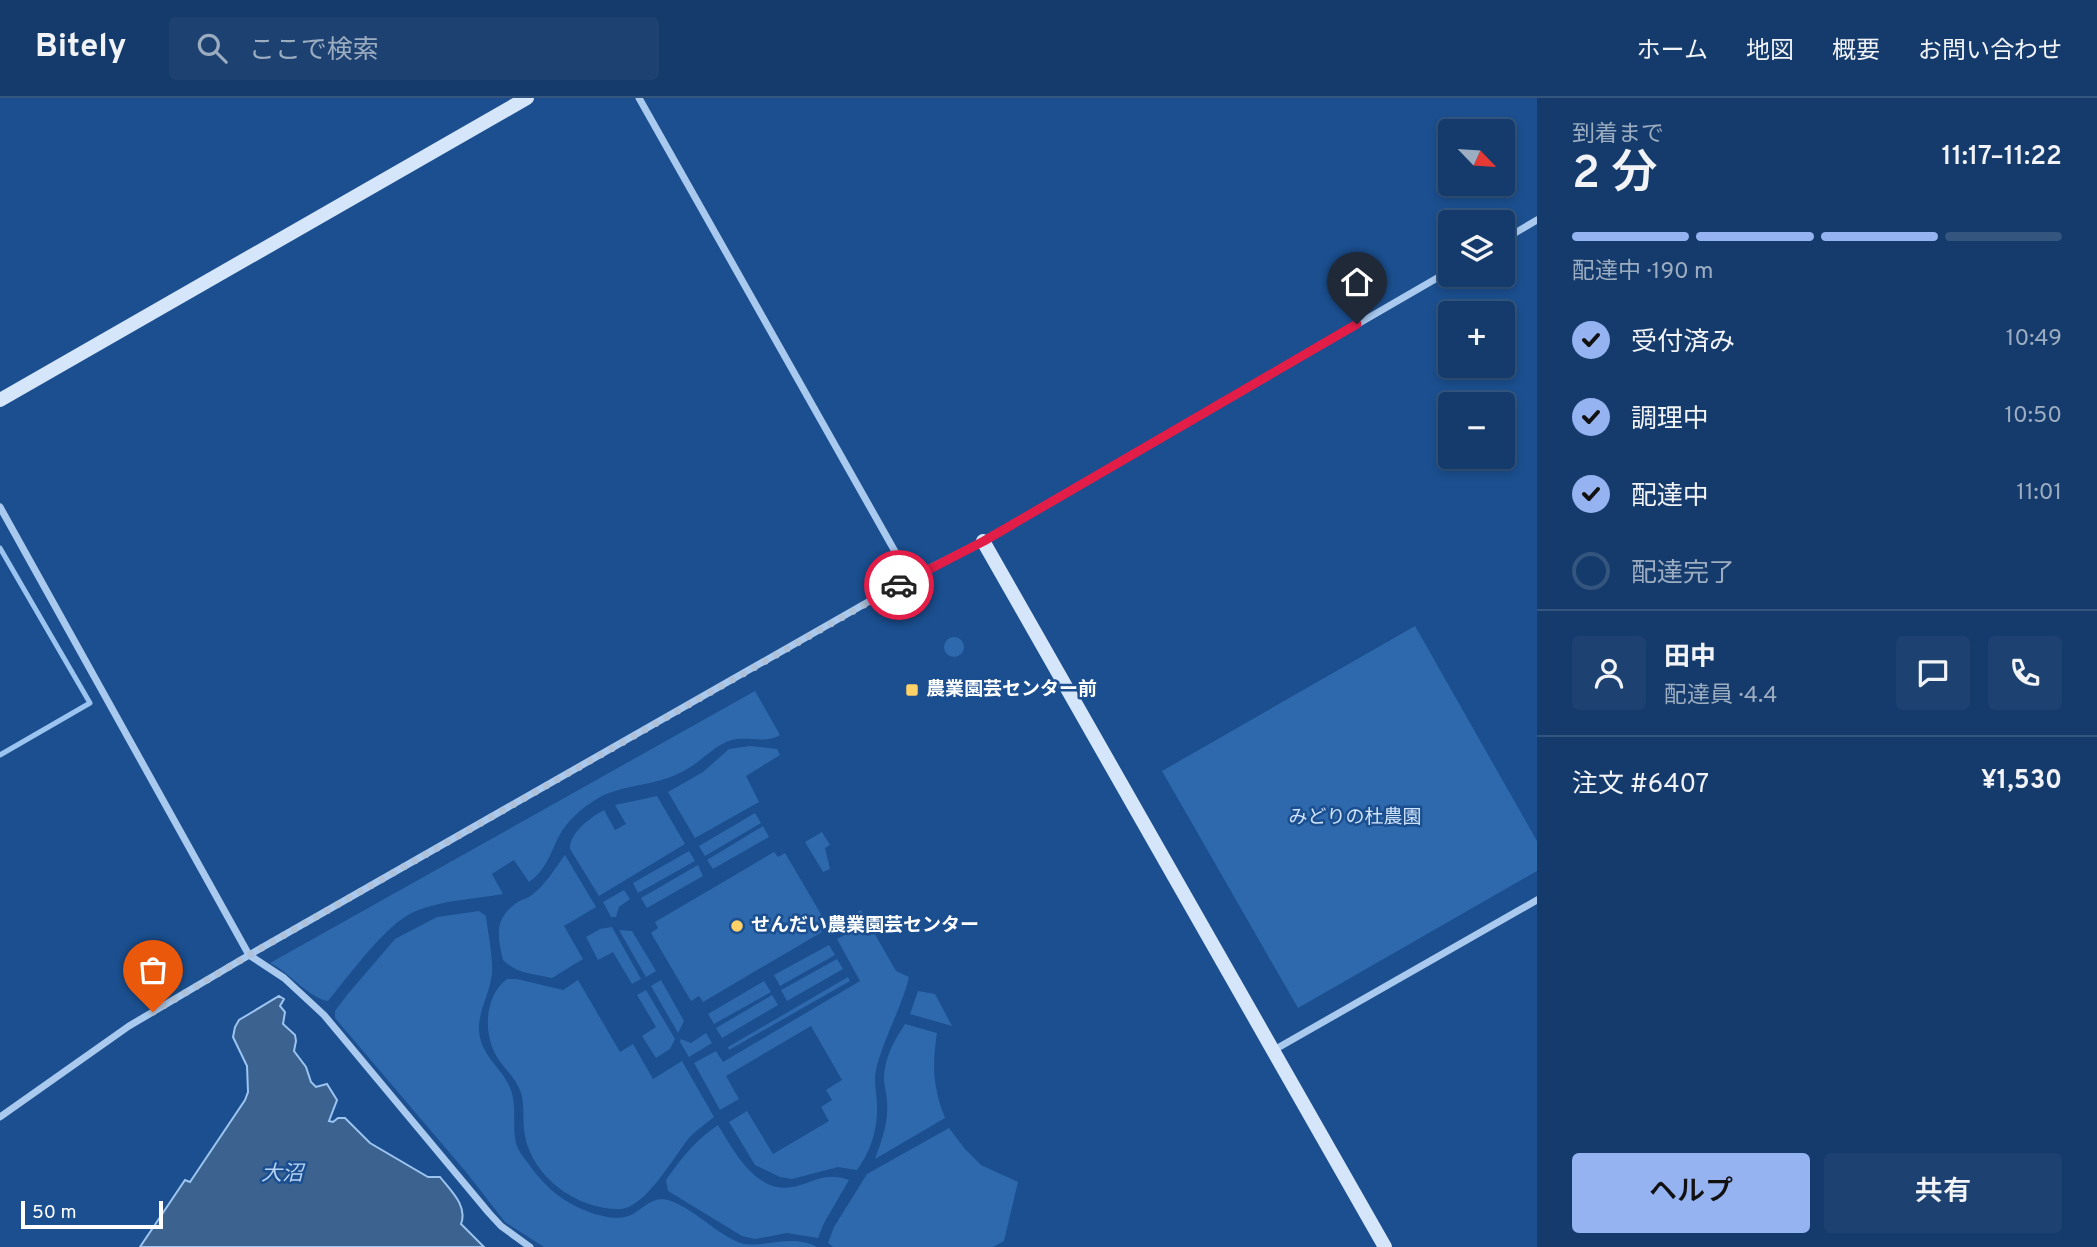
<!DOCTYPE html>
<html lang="ja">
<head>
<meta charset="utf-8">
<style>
	:root { --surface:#143b6b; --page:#1d4271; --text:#f1f3f6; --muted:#9dadc1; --line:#33557e; --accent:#95b2f1 }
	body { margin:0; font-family:Overpass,"Noto Sans JP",sans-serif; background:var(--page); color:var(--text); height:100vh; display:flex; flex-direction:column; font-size:26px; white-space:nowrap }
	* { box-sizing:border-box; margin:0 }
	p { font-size:23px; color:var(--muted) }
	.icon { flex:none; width:38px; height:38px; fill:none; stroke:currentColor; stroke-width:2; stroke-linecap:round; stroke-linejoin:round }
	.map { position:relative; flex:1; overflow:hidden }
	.side { display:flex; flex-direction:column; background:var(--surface); width:560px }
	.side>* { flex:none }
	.needle { width:46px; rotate:115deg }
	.buttons { position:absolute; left:1438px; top:21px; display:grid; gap:14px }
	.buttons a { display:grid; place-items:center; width:77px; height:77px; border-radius:7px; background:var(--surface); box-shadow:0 4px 10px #0003,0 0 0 2px var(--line); font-size:35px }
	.scale { position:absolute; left:21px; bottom:18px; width:142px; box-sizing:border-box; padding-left:7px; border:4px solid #fff; border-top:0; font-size:19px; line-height:24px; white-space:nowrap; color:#fff; -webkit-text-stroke:5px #1b4f8f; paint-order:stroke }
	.pin { position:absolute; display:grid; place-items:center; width:60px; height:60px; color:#fff; margin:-72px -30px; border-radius:50% 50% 50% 0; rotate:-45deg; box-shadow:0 0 7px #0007 }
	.pin .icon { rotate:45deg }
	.courier { position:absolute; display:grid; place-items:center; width:70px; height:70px; margin:-35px; border:5px solid #e11d48; border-radius:50%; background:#fff; color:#222; box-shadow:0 2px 9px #0007 }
	.head em { font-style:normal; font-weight:600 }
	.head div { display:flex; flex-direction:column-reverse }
	.head { display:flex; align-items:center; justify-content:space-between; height:119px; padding:0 35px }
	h1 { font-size:46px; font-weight:600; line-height:52px }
	.bar { display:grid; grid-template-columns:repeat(4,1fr); gap:10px 7px; align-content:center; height:84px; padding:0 35px }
	.bar i { height:9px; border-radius:5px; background:var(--line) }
	.bar .current { background:var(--accent) }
	.bar p { grid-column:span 4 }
	.line { display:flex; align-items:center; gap:18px; padding:0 35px; border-top:2px solid var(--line) }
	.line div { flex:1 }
	.round { display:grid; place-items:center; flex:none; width:74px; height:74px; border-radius:7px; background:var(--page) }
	ol { padding:0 35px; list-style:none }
	li { display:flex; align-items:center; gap:21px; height:77px }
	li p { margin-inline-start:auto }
	li .icon { padding:7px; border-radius:50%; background:var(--accent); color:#111; stroke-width:4 }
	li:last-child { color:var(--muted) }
	li i { width:38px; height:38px; border:4px solid var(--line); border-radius:50% }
	.button { display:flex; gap:14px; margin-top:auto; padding:14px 35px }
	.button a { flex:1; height:80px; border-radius:7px; background:var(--accent); color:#111; font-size:28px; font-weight:600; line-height:80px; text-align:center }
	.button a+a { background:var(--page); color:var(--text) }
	header { display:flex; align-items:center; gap:42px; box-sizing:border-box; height:98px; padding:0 35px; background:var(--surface); border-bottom:2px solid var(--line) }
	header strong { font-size:33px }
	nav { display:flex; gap:38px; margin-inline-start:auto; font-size:24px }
	.search { width:490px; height:63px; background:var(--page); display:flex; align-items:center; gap:18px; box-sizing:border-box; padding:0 24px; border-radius:7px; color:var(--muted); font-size:26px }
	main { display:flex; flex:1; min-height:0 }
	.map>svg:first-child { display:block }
	.green { fill:#2e69ad }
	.water { fill:#3c6290; stroke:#9cc4f0; stroke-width:2 }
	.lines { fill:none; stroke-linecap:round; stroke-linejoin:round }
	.stream { stroke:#9cc4f0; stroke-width:5 }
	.street { stroke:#a9c9ee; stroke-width:7 }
	.secondary { stroke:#d6e6fa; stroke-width:14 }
	.done { stroke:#afc1d8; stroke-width:7; stroke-dasharray:0 12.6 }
	.route { stroke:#e11d48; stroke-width:9 }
	.poi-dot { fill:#ffd166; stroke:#1b4f8f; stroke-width:2.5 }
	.labels { text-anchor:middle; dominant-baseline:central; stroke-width:5; stroke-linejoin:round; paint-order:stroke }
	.poi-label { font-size:19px; font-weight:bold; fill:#fff; stroke:#1b4f8f; text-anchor:start }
	.park-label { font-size:19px; fill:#cfe3fa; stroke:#1b4f8f }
	.water-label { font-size:21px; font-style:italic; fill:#b5d3f5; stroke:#1b4f8f }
</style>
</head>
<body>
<header>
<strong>Bitely</strong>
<div class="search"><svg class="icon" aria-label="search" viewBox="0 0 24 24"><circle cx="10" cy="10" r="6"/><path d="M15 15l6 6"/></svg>ここで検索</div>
<nav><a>ホーム</a><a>地図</a><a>概要</a><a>お問い合わせ</a></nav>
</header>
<main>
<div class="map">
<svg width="1537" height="1149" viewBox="0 0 1537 1149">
	<rect width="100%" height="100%" fill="#1b4f8f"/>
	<g class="green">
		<path d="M1415,528L1537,743V773L1298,910L1162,673Z"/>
		<circle cx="954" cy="549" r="10"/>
		<path d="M755,593L780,637C766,646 748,638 732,642C716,646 702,663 687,671C660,688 628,685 600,699C583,709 567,722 558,740C550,757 545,773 529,784L514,762L492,776L503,796C475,801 443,802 416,813C386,825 349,878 328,903C309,900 289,874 270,865Z"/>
		<path d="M750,648L777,651L780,657L746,678L759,704L695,740L668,694L703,674L729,651Z"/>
		<path d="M657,698L685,746L599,798L570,751C569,735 591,719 604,712L615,732L626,726L615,707Z"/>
		<path d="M755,715L761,725L705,758L699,748Z"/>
		<path d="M763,728L769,739L713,771L707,762Z"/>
		<path d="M822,734L830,747L825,750L830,771L823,774L805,744Z"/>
		<path d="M689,753L695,763L638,795L633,785Z"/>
		<path d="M774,754L778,759L785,755L825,823L818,827L822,834L703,904L699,898L691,903L651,835L658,830L655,824Z"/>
		<path d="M565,757L596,809L564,828L583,861L552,880C533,876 517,876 503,862C497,837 494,820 518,804C523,801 529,800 533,796C546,786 555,770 565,757Z"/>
		<path d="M698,767L703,778L647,810L641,800Z"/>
		<path d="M624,792L630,801L619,809L616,819H611L603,804Z"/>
		<path d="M861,812L896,873L909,879C901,912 883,941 876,972C874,983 876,993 877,1005C878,1029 872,1052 857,1072L838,1069L792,1081L780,1079L755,1067L729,1024L747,1013L773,1056L829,1023L821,1009L832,1002L826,992L842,982L811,928L726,978L739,1001L720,1012L694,965L716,953L723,964L860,883L837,841L848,835L842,823Z"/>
		<path d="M479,813L486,818C488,836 493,857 492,876C490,895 478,913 479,933C481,959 503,970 511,992C517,1010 512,1028 516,1045C518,1053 525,1061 530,1068C546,1090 565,1106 592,1115C604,1119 621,1123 633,1116C646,1108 654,1097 671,1103C696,1112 721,1140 744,1146C769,1149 792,1136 817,1149H544L505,1124L466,1074L335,920V913L347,897L395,841L437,819Z"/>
		<path d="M612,829L641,881L632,886L613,854L598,862L586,839L600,831Z"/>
		<path d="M619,832L632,833L656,873L646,879Z"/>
		<path d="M829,847L835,857L780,888L774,877Z"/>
		<path d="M837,861L843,871L787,903L781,892Z"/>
		<path d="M848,879L850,883L729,952L728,949Z"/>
		<path d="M507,881H517L563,892L578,882L620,954L633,946L653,981L682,963L714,1019C706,1026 696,1032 689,1040C674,1058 646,1110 620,1111C578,1112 533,1080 525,1038C522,1023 525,1009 521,995C516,980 505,972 497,959C483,936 484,898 507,881Z"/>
		<path d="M661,882L684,923L678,935L651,888Z"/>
		<path d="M764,883L771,894L714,926L708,916Z"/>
		<path d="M646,892L675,941L670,951L656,960L642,938L656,929L637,897Z"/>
		<path d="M918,893L935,896L952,928L910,916Z"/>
		<path d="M772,897L778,907L722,940L716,930Z"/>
		<path d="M905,926L937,935C932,968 933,989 945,1020L875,1061C882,1042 889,1023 887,1002C886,991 882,982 885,970C888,953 896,940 905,926Z"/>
		<path d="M706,935L712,945L689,959L680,944L681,941L691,945Z"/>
		<path d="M718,1027C735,1055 758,1099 797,1088C817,1082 828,1074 849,1082L824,1125L818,1140L787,1135L755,1141L742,1138L668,1093L666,1082C682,1059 695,1043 718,1027Z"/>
		<path d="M949,1030L965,1051L981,1067L1018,1084L1004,1143L993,1149H833L828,1145L834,1129L867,1076Z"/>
	</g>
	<path class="water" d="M279,898L284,901L280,908L285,914L283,926L295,937L296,943L294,953L306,969L311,984L316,989L327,986L337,1002L329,1023L333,1024L338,1020H345L370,1045L428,1079H440C451,1093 468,1108 461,1126L484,1149H140L185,1082L190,1084L245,1002L248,994L247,968L233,939L235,929L239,922Z"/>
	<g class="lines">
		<path class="stream" d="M0,450L90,605L0,657"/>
		<g class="street">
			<path d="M639,0L910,480"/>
			<path d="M1503,142L1537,122"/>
			<path d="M0,409L249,857L284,880L324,917L489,1115L501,1128L530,1149"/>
			<path d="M1274,952L1537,802"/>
			<path d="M0,1019L129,928L256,853L910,480L983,443L1451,172"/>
		</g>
		<g class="secondary">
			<path d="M0,302L527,0"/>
			<path d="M983,443L1385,1149"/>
		</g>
	</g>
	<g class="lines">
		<path class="done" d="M153,914L256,853L899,487"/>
		<path class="route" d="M899,487L984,443L1357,226"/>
	</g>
	<g class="poi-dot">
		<rect x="905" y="585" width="14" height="14" rx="3.5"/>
		<circle cx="737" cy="828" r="7"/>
	</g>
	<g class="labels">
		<g class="poi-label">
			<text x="926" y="592">農業園芸センター前</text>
			<text x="751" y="828">せんだい農業園芸センター</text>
		</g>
		<g class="park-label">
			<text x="1355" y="720">みどりの杜農園</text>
		</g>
		<g class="water-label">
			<text x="282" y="1076">大沼</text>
		</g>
	</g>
</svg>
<div class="buttons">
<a><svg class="needle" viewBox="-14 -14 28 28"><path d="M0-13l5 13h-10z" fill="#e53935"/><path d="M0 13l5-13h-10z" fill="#9dadc1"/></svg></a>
<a><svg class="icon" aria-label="layers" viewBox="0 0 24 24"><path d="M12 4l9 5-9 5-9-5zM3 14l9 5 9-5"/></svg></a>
<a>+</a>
<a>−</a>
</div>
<div class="scale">50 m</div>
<div class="pin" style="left:153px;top:914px;background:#ea580c"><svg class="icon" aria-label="bag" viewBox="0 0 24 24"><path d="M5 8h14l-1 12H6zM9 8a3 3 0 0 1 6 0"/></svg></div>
<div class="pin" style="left:1357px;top:226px;background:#1f2937"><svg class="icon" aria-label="home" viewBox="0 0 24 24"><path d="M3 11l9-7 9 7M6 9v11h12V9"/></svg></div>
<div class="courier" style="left:899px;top:487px"><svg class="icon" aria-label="car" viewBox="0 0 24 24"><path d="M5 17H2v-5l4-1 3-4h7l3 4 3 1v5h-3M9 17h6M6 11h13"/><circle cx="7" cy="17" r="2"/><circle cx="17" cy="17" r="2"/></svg></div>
</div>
<section class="side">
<div class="head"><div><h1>2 分</h1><p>到着まで</p></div><em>11:17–11:22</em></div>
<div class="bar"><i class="current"></i><i class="current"></i><i class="current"></i><i></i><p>配達中 · 190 m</p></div>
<ol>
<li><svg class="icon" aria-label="check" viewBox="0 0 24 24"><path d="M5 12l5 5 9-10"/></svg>受付済み<p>10:49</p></li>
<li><svg class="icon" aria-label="check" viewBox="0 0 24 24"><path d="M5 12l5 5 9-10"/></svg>調理中<p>10:50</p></li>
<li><svg class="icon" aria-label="check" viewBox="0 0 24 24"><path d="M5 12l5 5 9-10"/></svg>配達中<p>11:01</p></li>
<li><i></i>配達完了</li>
</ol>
<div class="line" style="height:126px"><a class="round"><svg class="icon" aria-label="person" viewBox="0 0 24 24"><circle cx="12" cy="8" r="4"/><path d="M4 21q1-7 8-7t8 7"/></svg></a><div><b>田中</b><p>配達員 · 4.4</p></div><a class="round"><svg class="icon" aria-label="chat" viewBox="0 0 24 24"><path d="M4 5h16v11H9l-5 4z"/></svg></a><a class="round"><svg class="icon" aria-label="phone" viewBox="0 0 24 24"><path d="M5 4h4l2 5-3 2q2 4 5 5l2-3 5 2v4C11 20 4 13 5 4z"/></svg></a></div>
<div class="line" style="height:91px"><div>注文 #6407</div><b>¥1,530</b></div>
<div class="button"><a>ヘルプ</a><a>共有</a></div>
</section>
</main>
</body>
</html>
